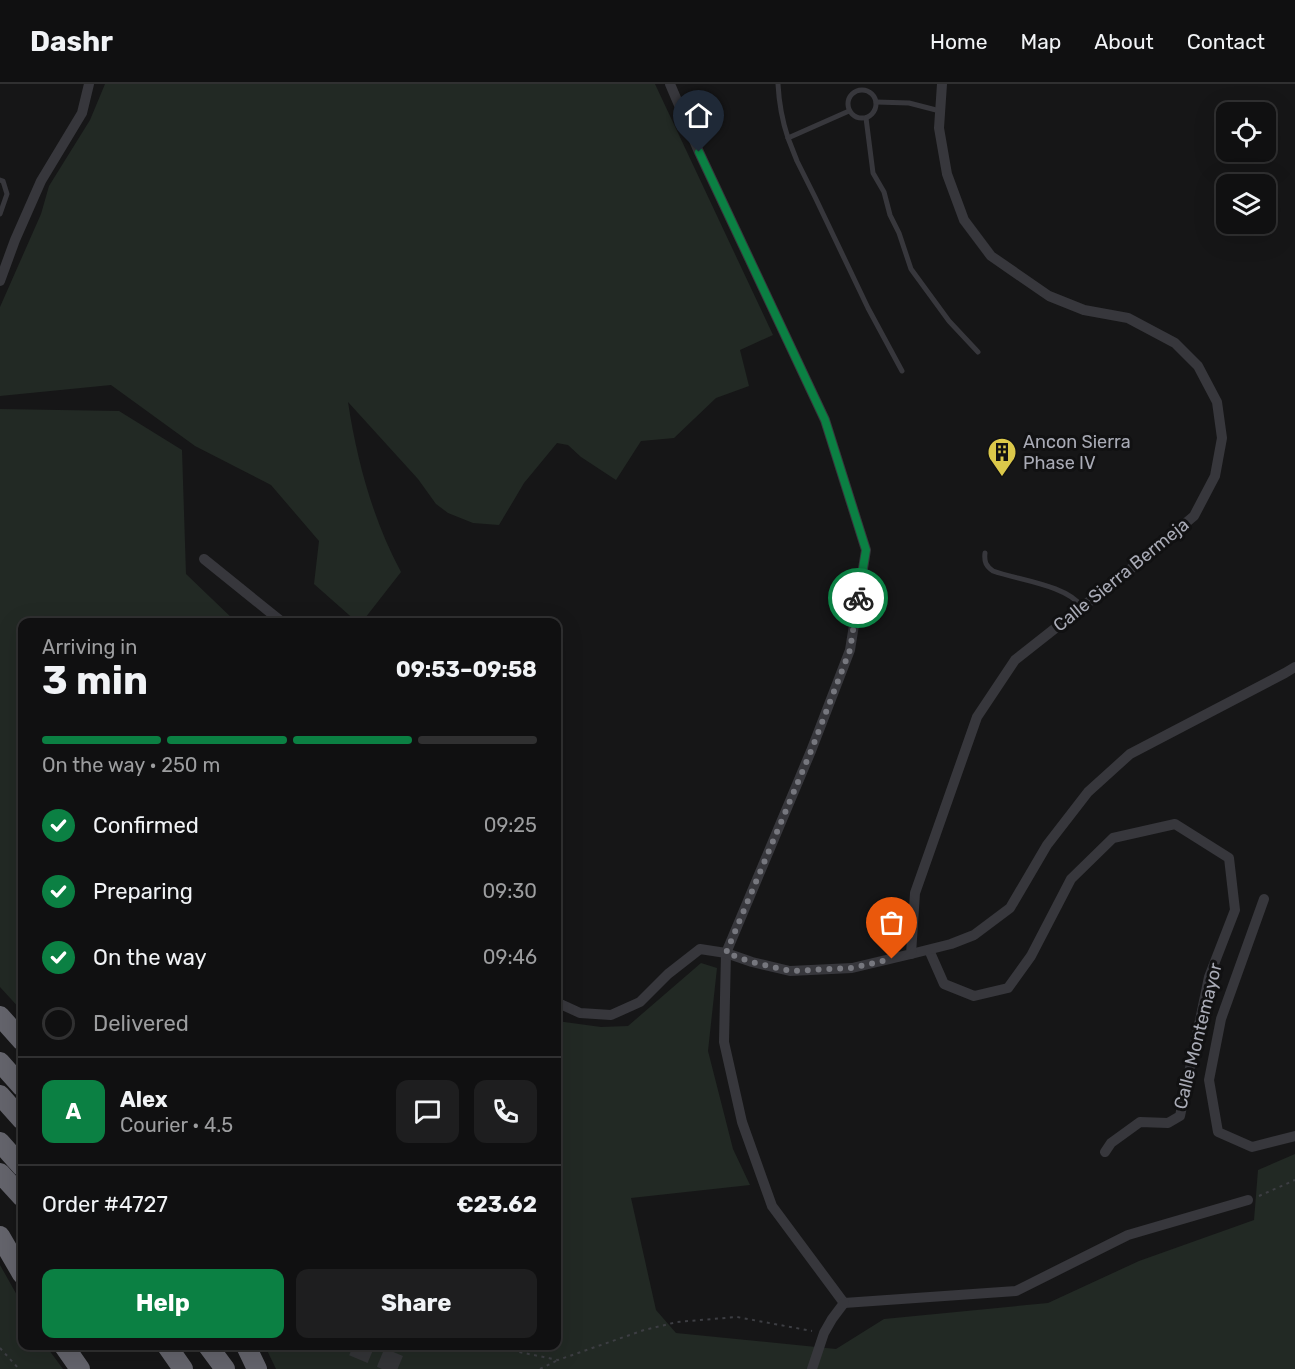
<!DOCTYPE html>
<html lang="en">
<head>
<meta charset="utf-8">
<style>
	:root { --surface:#101011; --page:#1e1e1f; --text:#f1f3f6; --muted:#9c9d9f; --line:#303031; --accent:#0b8043 }
	body { margin:0; font-family:Rubik,sans-serif; background:var(--page); color:var(--text); height:100vh; display:flex; flex-direction:column; font-size:22px; white-space:nowrap }
	* { box-sizing:border-box; margin:0 }
	p { font-size:20px; color:var(--muted) }
	.icon { flex:none; width:33px; height:33px; fill:none; stroke:currentColor; stroke-width:2; stroke-linecap:round; stroke-linejoin:round }
	.map { position:relative; flex:1; overflow:hidden }
	.drawer { position:absolute; left:18px; top:534px; width:543px; height:732px; display:flex; flex-direction:column; background:var(--surface); border-radius:12px; box-shadow:0 6px 24px #0002,0 0 0 2px var(--line) }
	.drawer>* { flex:none }
	.buttons { position:absolute; left:1216px; top:18px; display:grid; gap:12px }
	.buttons a { display:grid; place-items:center; width:60px; height:60px; border-radius:12px; background:var(--surface); box-shadow:0 6px 24px #0002,0 0 0 2px var(--line); font-size:30px }
	.pin { position:absolute; display:grid; place-items:center; width:51px; height:51px; color:#fff; margin:-62px -26px; border-radius:50% 50% 50% 0; rotate:-45deg; box-shadow:0 0 6px #0007 }
	.pin .icon { rotate:45deg }
	.courier { position:absolute; display:grid; place-items:center; width:60px; height:60px; margin:-30px; border:4px solid #0b8043; border-radius:50%; background:#fff; color:#222; box-shadow:0 2px 8px #0007 }
	.summary em { font-style:normal; font-weight:700 }
	.summary div { display:flex; flex-direction:column-reverse }
	.summary { display:flex; align-items:center; justify-content:space-between; height:102px; padding:0 24px }
	h1 { font-size:39px; font-weight:700; line-height:45px }
	.bar { display:grid; grid-template-columns:repeat(4,1fr); gap:9px 6px; align-content:center; height:72px; padding:0 24px }
	.bar i { height:8px; border-radius:4px; background:var(--line) }
	.bar .active { background:var(--accent) }
	.bar p { grid-column:span 4 }
	.line { display:flex; align-items:center; gap:15px; padding:0 24px; border-top:2px solid var(--line) }
	.line div { flex:1 }
	.round { display:grid; place-items:center; flex:none; width:63px; height:63px; border-radius:12px; background:var(--page) }
	ol { padding:0 24px; list-style:none }
	li { display:flex; align-items:center; gap:18px; height:66px }
	li p { margin-inline-start:auto }
	li .icon { padding:6px; border-radius:50%; background:var(--accent); color:#fff; stroke-width:4 }
	li:last-child { color:var(--muted) }
	li i { width:33px; height:33px; border:3px solid var(--line); border-radius:50% }
	.action { display:flex; gap:12px; margin-top:auto; padding:12px 24px }
	.action a { flex:1; height:69px; border-radius:12px; background:var(--accent); color:#fff; font-size:24px; font-weight:700; line-height:69px; text-align:center }
	.action a+a { background:var(--page); color:var(--text) }
	header { display:flex; align-items:center; gap:36px; box-sizing:border-box; height:84px; padding:0 30px; background:var(--surface); border-bottom:2px solid var(--line) }
	header strong { font-size:28px }
	nav { display:flex; gap:33px; margin-inline-start:auto; font-size:21px }
	.map>svg:first-child { display:block }
	.green { fill:#222924 }
	.lines { fill:none; stroke-linecap:round; stroke-linejoin:round }
	.motorway-tunnel { stroke:#333437; stroke-width:20; stroke-dasharray:20 10; stroke-linecap:butt }
	.path { stroke:#3d3e43; stroke-width:2; stroke-dasharray:3 4.5; stroke-linecap:butt }
	.service { stroke:#37373c; stroke-width:5 }
	.minor { stroke:#37373c; stroke-width:10 }
	.motorway { stroke:#64646c; stroke-width:20 }
	.done { stroke:#76777e; stroke-width:6; stroke-dasharray:0 10.8 }
	.route { stroke:#0b8043; stroke-width:8 }
	.labels { text-anchor:middle; dominant-baseline:central; stroke-width:6; stroke-linejoin:round; paint-order:stroke }
	.poi-label { font-size:18px; fill:#a9abb6; stroke:#111112; text-anchor:start }
	.street-label { font-size:18px; fill:#a9abb6; stroke:#111112 }
</style>
</head>
<body>
<header>
<strong>Dashr</strong>
<nav><a>Home</a><a>Map</a><a>About</a><a>Contact</a></nav>
</header>
<div class="map">
<svg width="1295" height="1285" viewBox="0 0 1295 1285">
	<rect width="100%" height="100%" fill="#161617"/>
	<g class="green">
		<path d="M105,0H655L773,251L740,266L749,302L716,314L674,354L641,357L616,396L581,373L568,361L557,359L524,399L499,441L473,439L448,429L436,420L418,395L348,318C357,377 373,436 401,488L362,538H357L314,500L319,457L271,401L195,362L111,301L0,312V223L41,130L49,102L90,36Z"/>
		<path d="M0,325L119,327L182,366L186,490L236,538H22V927L0,903Z"/>
		<path d="M701,879L717,884L708,967L733,1065L750,1101L631,1114L656,1226L676,1249L836,1265L884,1235L1048,1219L1139,1177L1254,1136L1258,1086L1295,1070V1285H276L265,1262H556L557,937L601,943L628,942Z"/>
		<path d="M0,1181L22,1220V1262H46L63,1285H0Z"/>
	</g>
	<g class="lines">
		<path class="motorway-tunnel" d="M353,1262L408,1285"/>
		<g class="path">
			<path d="M1259,1112L1295,1096"/>
			<path d="M490,1262L558,1276L644,1246L677,1238L737,1233L812,1247"/>
			<path d="M0,1264L19,1285"/>
			<path d="M540,1285L558,1276"/>
		</g>
		<g class="service">
			<path d="M778,0C779,19 782,36 788,54L849,27"/>
			<circle cx="862" cy="20" r="14"/>
			<path d="M876,18L909,19L940,27"/>
			<path d="M866,34L873,89L884,108L890,131L899,149L911,185L949,237L978,268"/>
			<path d="M788,54L797,77L815,113L868,224L902,287"/>
			<path d="M0,96L3,97L7,110L0,130"/>
			<path d="M985,469C984,478 986,482 993,487C1018,496 1067,501 1082,523"/>
		</g>
		<g class="minor">
			<path d="M670,0L699,68L825,336L866,466L850,566L811,667L726,869L724,958L742,1038L772,1122L844,1219L1016,1207L1128,1151L1248,1116"/>
			<path d="M0,197L15,156L41,97L82,29L89,0"/>
			<path d="M204,475L282,538"/>
			<path d="M1264,815L1221,935L1209,996L1218,1048L1252,1063L1295,1052"/>
			<path d="M929,866L944,900L974,912L1008,904L1031,872L1071,795L1113,754L1175,740L1229,774L1235,826L1209,893L1180,1032L1168,1039L1140,1038L1111,1059L1105,1068"/>
			<path d="M911,870L951,860L974,851L1010,824L1047,761L1088,708L1130,670L1285,589L1295,583"/>
			<path d="M556,918L580,929L611,931L640,918L668,890L700,865L726,869L752,878L790,887L852,884L911,870L915,809L977,633L1015,576L1138,479L1194,432L1215,392L1222,354L1217,318L1198,282L1175,259L1128,234L1084,226L1049,212L991,172L964,136L947,90L939,44L942,0"/>
			<path d="M812,1285L824,1249L832,1235L844,1219"/>
		</g>
		<g class="motorway">
			<path d="M0,932L22,957"/>
			<path d="M0,978L22,1003"/>
			<path d="M0,1011L22,1036"/>
			<path d="M0,1058L22,1083"/>
			<path d="M0,1089L22,1113"/>
			<path d="M0,1152L22,1190"/>
			<path d="M64,1262L80,1285"/>
			<path d="M167,1262L183,1285"/>
			<path d="M208,1262L225,1285"/>
			<path d="M246,1262L257,1285"/>
		</g>
	</g>
	<g class="lines">
		<path class="done" d="M858,514L850,566L811,667L726,869L752,878L790,887L852,884L892,875"/>
		<path class="route" d="M699,68L825,336L866,466L858,514"/>
	</g>
	<defs>
		<g id="building-pin" transform="scale(1.5)"><path d="M0 17L-7.5 6A9.5 9.5 0 1 1 7.5 6Z" fill="#dbc84a" stroke="#111112"/><path d="M-4-6H4V6H1V3H-1V6H-4ZM-2.5-4.3h1.7v1.8h-1.7ZM.8-4.3h1.7v1.8H.8ZM-2.5-1h1.7V.8h-1.7ZM.8-1h1.7V.8H.8Z" fill="#111"/></g>
	</defs>
	<g fill-rule="evenodd">
		<use href="#building-pin" x="1002" y="368"/>
	</g>
	<g class="labels">
		<g class="poi-label">
			<text x="1023" y="358">Ancon Sierra<tspan x="1023" dy="21">Phase IV</tspan></text>
		</g>
		<g class="street-label">
			<text transform="translate(1121 491) rotate(-39)">Calle Sierra Bermeja</text>
			<text transform="translate(1198 952) rotate(-76)">Calle Montemayor</text>
		</g>
	</g>
</svg>
<div class="buttons">
<a><svg class="icon" aria-label="locate" viewBox="0 0 24 24"><circle cx="12" cy="12" r="6"/><path d="M12 2v4M12 18v4M2 12h4M18 12h4"/></svg></a>
<a><svg class="icon" aria-label="layers" viewBox="0 0 24 24"><path d="M12 4l9 5-9 5-9-5zM3 14l9 5 9-5"/></svg></a>
</div>
<div class="pin" style="left:892px;top:875px;background:#ea580c"><svg class="icon" aria-label="bag" viewBox="0 0 24 24"><path d="M5 8h14l-1 12H6zM9 8a3 3 0 0 1 6 0"/></svg></div>
<div class="pin" style="left:699px;top:68px;background:#1f2937"><svg class="icon" aria-label="home" viewBox="0 0 24 24"><path d="M3 11l9-7 9 7M6 9v11h12V9"/></svg></div>
<div class="courier" style="left:858px;top:514px"><svg class="icon" aria-label="bike" viewBox="0 0 24 24"><circle cx="6" cy="16" r="4"/><circle cx="18" cy="16" r="4"/><path d="M6 16l4-8h5l3 8M10 8l3 8H6M13 5h3"/></svg></div>
<section class="drawer">
<div class="summary"><div><h1>3 min</h1><p>Arriving in</p></div><em>09:53–09:58</em></div>
<div class="bar"><i class="active"></i><i class="active"></i><i class="active"></i><i></i><p>On the way · 250 m</p></div>
<ol>
<li><svg class="icon" aria-label="check" viewBox="0 0 24 24"><path d="M5 12l5 5 9-10"/></svg>Confirmed<p>09:25</p></li>
<li><svg class="icon" aria-label="check" viewBox="0 0 24 24"><path d="M5 12l5 5 9-10"/></svg>Preparing<p>09:30</p></li>
<li><svg class="icon" aria-label="check" viewBox="0 0 24 24"><path d="M5 12l5 5 9-10"/></svg>On the way<p>09:46</p></li>
<li><i></i>Delivered</li>
</ol>
<div class="line" style="height:108px"><b class="round" style="background:var(--accent);color:#fff">A</b><div><b>Alex</b><p>Courier · 4.5</p></div><a class="round"><svg class="icon" aria-label="chat" viewBox="0 0 24 24"><path d="M4 5h16v11H9l-5 4z"/></svg></a><a class="round"><svg class="icon" aria-label="phone" viewBox="0 0 24 24"><path d="M5 4h4l2 5-3 2q2 4 5 5l2-3 5 2v4C11 20 4 13 5 4z"/></svg></a></div>
<div class="line" style="height:78px"><div>Order #4727</div><b>€23.62</b></div>
<div class="action"><a>Help</a><a>Share</a></div>
</section>
</div>
</body>
</html>
